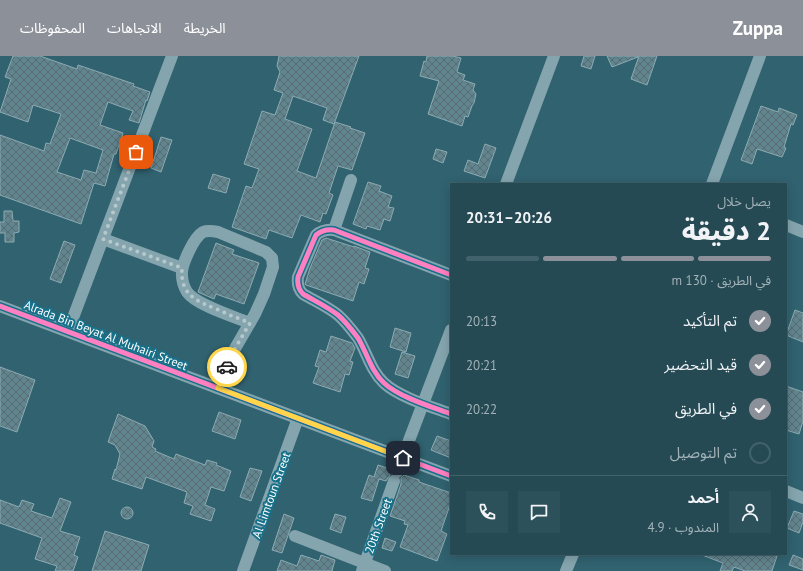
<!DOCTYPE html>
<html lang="ar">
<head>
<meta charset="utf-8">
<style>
	:root { --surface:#254a54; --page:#2d515a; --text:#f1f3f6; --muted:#a3b3b8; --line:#42626b; --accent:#8c9099 }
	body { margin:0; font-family:"PT Sans","Noto Sans Arabic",sans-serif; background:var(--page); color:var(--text); direction:rtl; height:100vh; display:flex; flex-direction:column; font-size:15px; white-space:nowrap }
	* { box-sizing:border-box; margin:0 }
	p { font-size:13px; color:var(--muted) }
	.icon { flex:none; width:22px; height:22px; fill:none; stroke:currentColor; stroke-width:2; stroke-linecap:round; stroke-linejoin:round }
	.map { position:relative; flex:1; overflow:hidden; direction:ltr }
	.details { position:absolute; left:450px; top:127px; width:337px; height:372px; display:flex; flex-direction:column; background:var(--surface); border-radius:0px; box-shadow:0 2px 10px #0003,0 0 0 1px var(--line); direction:rtl }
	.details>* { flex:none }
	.pin { position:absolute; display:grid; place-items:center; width:34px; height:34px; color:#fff; margin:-17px; border-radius:8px; box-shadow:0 2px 6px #0006 }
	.courier { position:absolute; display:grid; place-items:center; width:40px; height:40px; margin:-20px; border:3px solid #ffd54a; border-radius:50%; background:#fff; color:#222; box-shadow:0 1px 5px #0007 }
	.summary em { font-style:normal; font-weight:800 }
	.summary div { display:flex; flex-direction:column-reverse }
	.summary { display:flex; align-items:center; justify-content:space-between; height:68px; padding:0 16px }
	h1 { font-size:26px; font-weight:800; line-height:30px }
	.bar { display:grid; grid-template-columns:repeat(4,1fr); gap:6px 4px; align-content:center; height:48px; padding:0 16px }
	.bar i { height:5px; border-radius:3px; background:var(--line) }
	.bar .active { background:var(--accent) }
	.bar p { grid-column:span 4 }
	.line { display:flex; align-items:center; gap:10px; padding:0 16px; border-top:1px solid var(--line) }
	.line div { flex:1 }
	.round { display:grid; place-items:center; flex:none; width:42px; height:42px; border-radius:0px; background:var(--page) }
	ol { padding:0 16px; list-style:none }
	li { display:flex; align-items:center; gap:12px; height:44px }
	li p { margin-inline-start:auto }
	li .icon { padding:4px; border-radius:50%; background:var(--accent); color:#fff; stroke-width:4 }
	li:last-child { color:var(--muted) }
	li i { width:22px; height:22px; border:2px solid var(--line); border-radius:50% }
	header { display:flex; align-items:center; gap:24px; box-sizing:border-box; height:56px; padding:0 20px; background:var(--accent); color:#fff }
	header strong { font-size:19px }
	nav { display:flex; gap:22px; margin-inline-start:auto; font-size:14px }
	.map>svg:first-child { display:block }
	.building { fill:url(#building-cross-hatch); stroke:#8cabb3; fill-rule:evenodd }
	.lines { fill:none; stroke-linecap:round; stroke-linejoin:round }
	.minor { stroke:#85a5ae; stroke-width:12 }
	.cycleway-casing { stroke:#17718a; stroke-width:8 }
	.cycleway { stroke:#ff80c0; stroke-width:5 }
	.done { stroke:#b7c8cd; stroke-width:4; stroke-dasharray:0 7.2 }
	.route { stroke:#ffd54a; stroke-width:5 }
	.labels { text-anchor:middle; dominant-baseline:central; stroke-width:4; stroke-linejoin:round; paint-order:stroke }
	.street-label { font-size:12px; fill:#fff; stroke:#17718a }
</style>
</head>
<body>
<header>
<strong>Zuppa</strong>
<nav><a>الخريطة</a><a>الاتجاهات</a><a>المحفوظات</a></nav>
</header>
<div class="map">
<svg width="803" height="515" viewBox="0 0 803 515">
	<defs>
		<pattern id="building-cross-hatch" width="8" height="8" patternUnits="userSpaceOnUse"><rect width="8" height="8" fill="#61858f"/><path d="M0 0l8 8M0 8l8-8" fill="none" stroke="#586b71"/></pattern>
	</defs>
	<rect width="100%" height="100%" fill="#316270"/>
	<g class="building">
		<path d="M13,0H40L77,13L78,9L134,28L133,30L150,36L147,45L146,44L139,67L129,64L133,55L108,46L100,69L123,77L116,98H114L105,130L94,127L81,168L0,139V79L44,95L46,87L50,88L61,58L33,49L28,66L0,56L11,23L5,21ZM70,82L103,94L96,117L84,114L81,124L57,116Z"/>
		<path d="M279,0H359L334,68L323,64L327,52L293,40L285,63L312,73L297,115L316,122L335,66L351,71L350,72L365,77L352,114L338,110L329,137L333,139L326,158L323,157L320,166L301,159L292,182L269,174L266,183L232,171L246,130L252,132L259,113L244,108L262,55L275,59L283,37L274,34L280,16L277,10Z"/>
		<path d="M427,0H453L461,2L457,16L465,19L463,24L475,28L473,34L476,38L474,47L472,50L468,61L465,60L462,70L428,58L439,25L420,20L424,5L426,6Z"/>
		<path d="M584,0H595L591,13L581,10Z"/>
		<path d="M607,0H638V1L612,11Z"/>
		<path d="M639,0H657L647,29L631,23Z"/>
		<path d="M761,50L778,56L779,52L797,59L793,69L791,68L784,91L786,92L782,101L757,93L752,108L741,104Z"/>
		<path d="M161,81L172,84L161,116L151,112Z"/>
		<path d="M485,88L496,92L485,122L464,115L468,104L478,108Z"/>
		<path d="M436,93L447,96L443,107L433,103Z"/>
		<path d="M213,118L230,123L226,137L208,132Z"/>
		<path d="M368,126L381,130L379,135L392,140L388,151L394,152L390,165L384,163L380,174L367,170L366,173L353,168Z"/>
		<path d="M4,155H12L13,165H19V176L14,177V186H5V177H0V166H4Z"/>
		<path d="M326,182L354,191V190L370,196L365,212L369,213L364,228L359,226L353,245L306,229L305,228L310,212L322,184Z"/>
		<path d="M64,185L75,189L61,227L50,223Z"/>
		<path d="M216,187L234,194L232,198L259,207L244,248L216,238L214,243L198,236Z"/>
		<path d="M795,254L803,257V286L786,279Z"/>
		<path d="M395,272L411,277L406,296L390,291Z"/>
		<path d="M331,280L352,287L355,292L350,305L353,306L349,319L345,318L340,336L313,327L319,311L315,310L320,294L326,296Z"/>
		<path d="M402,296L415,300L408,322L395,318Z"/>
		<path d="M0,311L35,324L17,376L0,370Z"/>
		<path d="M786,330L803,336V365L799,378L786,374Z"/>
		<path d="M219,356L241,364L235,383L212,375Z"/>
		<path d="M118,358L145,370L154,385L152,391L156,393L155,395L174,403L176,398L205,409L207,404L217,407L216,409L231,415L224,435L211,431L205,449L215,453L211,465L190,458L193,450L184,447L187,436L146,421L142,433L112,423L115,413L116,414L120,398L115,389L108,386Z"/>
		<path d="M437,380L451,385V402L431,394Z"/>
		<path d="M378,409L390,413V419L386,425L379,423L372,445L361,442L369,419L374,421Z"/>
		<path d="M250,412L262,415L251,445L240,441Z"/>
		<path d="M404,419L419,424V426L451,437V446L441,475L447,478L437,505L400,491L408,469L404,468L405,465L390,460L401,428V422Z"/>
		<path d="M60,442L71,446L60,475L80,481L74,499L78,501L73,515H55L57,510L35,503L42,482L0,467V444L19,451L22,444L34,448L31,455L52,462Z"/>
		<circle cx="127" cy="457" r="6"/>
		<path d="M794,455L803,458V466L799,477L787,472Z"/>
		<path d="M284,458L294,462L282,497L272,494Z"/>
		<path d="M335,458L346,461L341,477L330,473Z"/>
		<path d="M105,475L149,489L141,515H92Z"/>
		<path d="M385,482L396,486L392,495L382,492Z"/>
		<path d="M702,498H769L777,500L772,515H745L734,511L732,515H720L723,507L702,499Z"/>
		<path d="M301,499L319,505L321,499L335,504L332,515H277L281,504L297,510Z"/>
		<path d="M793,499L803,503V514L789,509Z"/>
	</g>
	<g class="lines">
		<g class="minor">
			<path d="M506,128L554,0"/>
			<path d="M712,128L760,0"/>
			<path d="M786,169L803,176"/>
			<path d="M334,174L351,124"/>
			<path d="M103,183L182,212"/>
			<path d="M451,219L334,174C327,173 322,174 316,179L298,221C297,228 298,233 303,238C315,245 328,251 338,259C345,265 352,274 358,282C367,297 371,315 384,327C399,341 432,351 451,358"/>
			<path d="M0,250L451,420"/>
			<path d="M68,275L172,0"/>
			<path d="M218,332L233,296L255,258L264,238L273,211L272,202L266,196L218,176C213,175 208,174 203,176C194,181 181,209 182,219C182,225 184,231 187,236C196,249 235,261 250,267"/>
			<path d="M397,416L451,274"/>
			<path d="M786,435L803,442"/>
			<path d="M295,480L385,515"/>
			<path d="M243,515L298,362"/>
			<path d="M362,515L394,425"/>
			<path d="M566,515L573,498"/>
		</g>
		<g class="cycleway-casing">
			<g id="cycleway">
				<path d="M451,219L334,174C327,173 322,174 316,179L298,221C297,228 298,233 303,238C315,245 328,251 338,259C345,265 352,274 358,282C367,297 371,315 384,327C399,341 432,351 451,358"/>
				<path d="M0,250L451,420"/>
			</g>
		</g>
		<use href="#cycleway" class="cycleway"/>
	</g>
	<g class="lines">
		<path class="done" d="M136,96L103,183L182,212C180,240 197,245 219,254C229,259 240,263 250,267L233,296L227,311"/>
		<path class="route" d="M227,311L218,332L403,402"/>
	</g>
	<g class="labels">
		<g class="street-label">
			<text transform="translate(106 279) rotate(21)">Alrada Bin Beyat Al Muhairi Street</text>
			<text transform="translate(271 439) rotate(-70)">Al Limtoun Street</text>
			<text transform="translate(378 470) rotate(-70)">20th Street</text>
		</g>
	</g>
</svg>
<div class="pin" style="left:136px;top:96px;background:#ea580c"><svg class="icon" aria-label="bag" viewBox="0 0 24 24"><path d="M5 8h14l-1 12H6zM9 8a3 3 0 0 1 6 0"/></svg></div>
<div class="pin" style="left:403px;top:402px;background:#1f2937"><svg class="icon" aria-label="home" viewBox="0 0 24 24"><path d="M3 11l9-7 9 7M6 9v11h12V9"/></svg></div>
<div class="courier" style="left:227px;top:311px"><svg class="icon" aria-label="car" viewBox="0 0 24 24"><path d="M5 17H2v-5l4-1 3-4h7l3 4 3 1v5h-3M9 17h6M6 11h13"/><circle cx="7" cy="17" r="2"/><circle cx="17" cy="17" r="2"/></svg></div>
<section class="details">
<div class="summary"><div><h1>2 دقيقة</h1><p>يصل خلال</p></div><em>20:26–20:31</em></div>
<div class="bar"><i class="active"></i><i class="active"></i><i class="active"></i><i></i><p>في الطريق · 130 m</p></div>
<ol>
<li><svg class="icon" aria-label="check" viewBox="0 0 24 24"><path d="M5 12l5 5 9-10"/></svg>تم التأكيد<p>20:13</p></li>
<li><svg class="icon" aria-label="check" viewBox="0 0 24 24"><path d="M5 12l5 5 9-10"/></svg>قيد التحضير<p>20:21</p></li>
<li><svg class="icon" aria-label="check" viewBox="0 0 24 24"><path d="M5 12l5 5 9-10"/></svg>في الطريق<p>20:22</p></li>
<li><i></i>تم التوصيل</li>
</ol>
<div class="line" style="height:72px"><a class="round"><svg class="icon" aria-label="person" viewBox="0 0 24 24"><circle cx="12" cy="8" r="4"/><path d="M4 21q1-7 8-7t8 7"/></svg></a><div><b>أحمد</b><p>المندوب · 4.9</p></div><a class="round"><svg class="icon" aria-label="chat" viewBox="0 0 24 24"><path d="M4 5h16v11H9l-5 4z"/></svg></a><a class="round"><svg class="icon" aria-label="phone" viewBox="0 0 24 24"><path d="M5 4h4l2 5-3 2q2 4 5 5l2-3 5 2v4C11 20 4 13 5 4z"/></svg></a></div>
</section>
</div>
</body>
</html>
